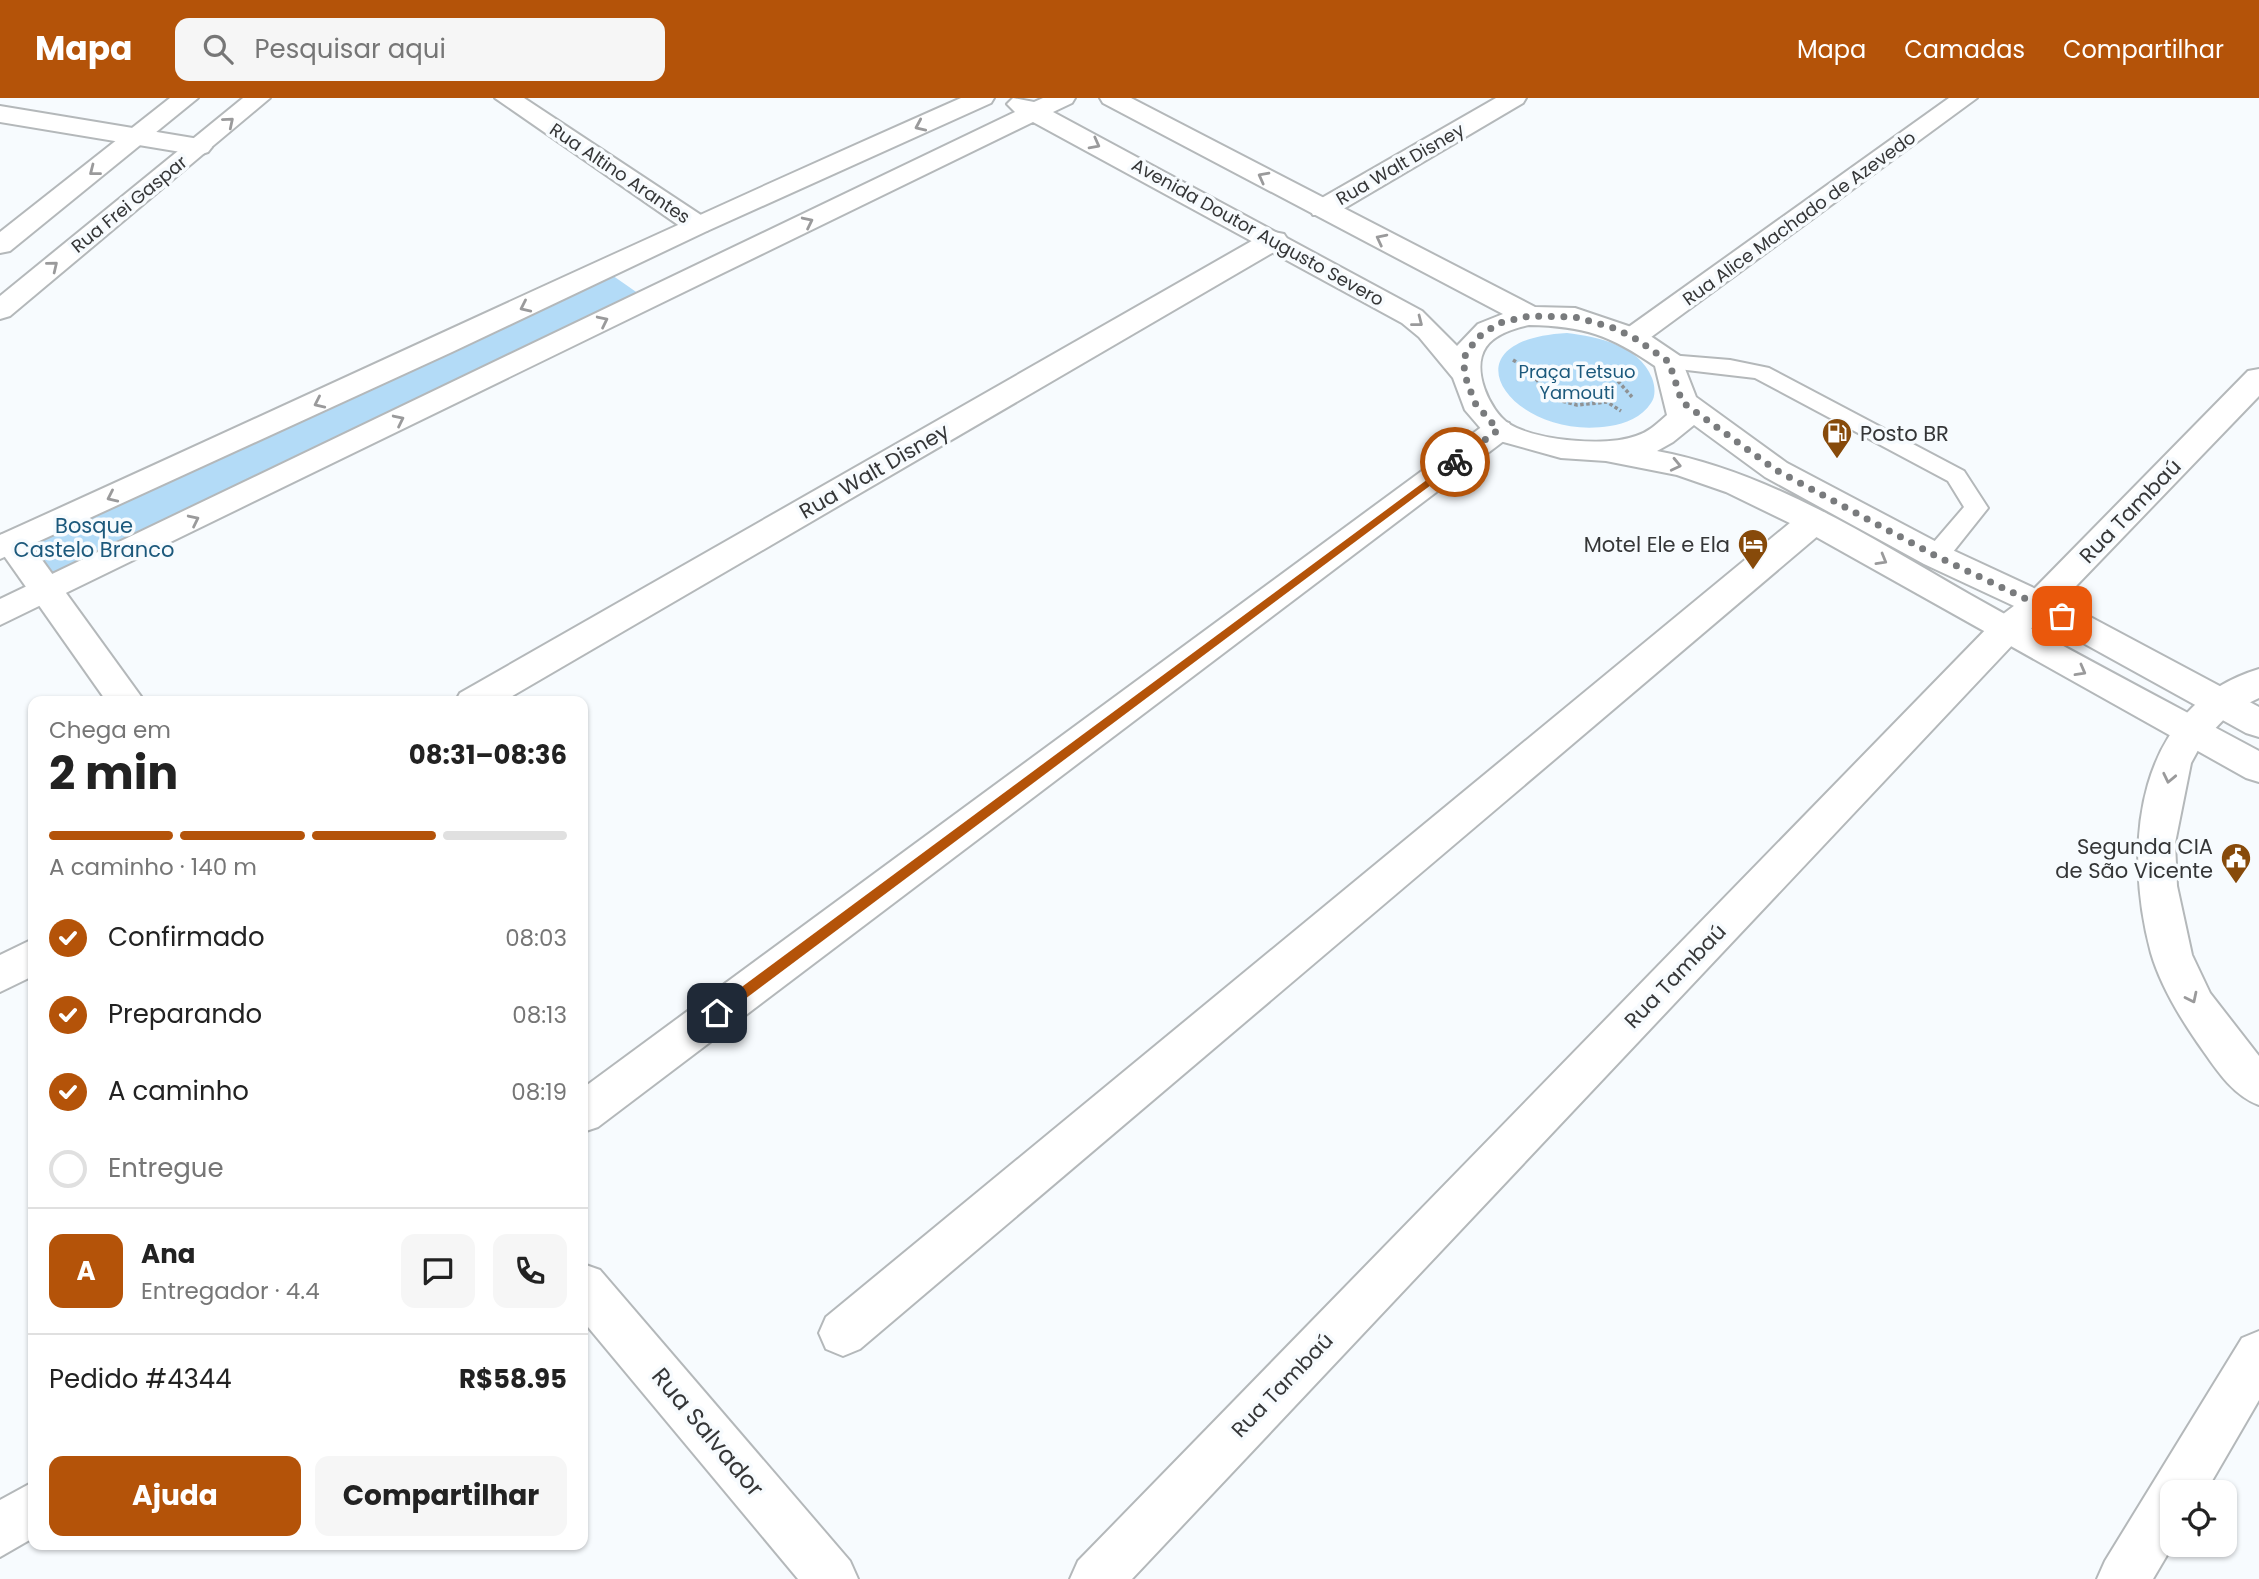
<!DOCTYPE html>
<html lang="pt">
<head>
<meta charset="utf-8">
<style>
	:root { --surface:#fff; --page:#f6f6f6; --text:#222; --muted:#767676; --line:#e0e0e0; --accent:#b45309 }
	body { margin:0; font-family:Poppins,sans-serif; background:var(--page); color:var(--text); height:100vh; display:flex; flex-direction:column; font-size:26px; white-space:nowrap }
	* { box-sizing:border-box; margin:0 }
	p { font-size:23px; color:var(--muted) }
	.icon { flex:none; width:38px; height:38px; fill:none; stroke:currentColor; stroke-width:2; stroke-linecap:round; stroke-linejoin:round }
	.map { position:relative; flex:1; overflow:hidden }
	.side { position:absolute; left:28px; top:598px; width:560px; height:854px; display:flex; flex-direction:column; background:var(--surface); border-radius:14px; box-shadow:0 2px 5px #0004 }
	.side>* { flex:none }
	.controls { position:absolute; left:2160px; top:1382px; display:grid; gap:14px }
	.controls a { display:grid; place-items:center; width:77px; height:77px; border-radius:14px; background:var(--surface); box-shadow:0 2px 5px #0004; font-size:35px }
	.pin { position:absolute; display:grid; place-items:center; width:60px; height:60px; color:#fff; margin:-30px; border-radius:14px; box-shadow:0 4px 10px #0006 }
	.courier { position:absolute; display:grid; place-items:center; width:70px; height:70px; margin:-35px; border:5px solid #b45309; border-radius:50%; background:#fff; color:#222; box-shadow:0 2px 9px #0007 }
	.overview em { font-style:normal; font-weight:700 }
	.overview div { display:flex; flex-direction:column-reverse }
	.overview { display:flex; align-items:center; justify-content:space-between; height:119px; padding:0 21px }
	h1 { font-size:46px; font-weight:700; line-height:52px }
	.bar { display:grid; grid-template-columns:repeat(4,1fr); gap:10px 7px; align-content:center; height:84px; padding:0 21px }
	.bar i { height:9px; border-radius:5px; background:var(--line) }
	.bar .current { background:var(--accent) }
	.bar p { grid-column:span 4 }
	.line { display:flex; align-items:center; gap:18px; padding:0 21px; border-top:2px solid var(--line) }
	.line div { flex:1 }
	.round { display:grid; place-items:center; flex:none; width:74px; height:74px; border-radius:14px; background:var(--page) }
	ol { padding:0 21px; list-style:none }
	li { display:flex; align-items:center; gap:21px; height:77px }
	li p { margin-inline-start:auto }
	li .icon { padding:7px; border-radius:50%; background:var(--accent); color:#fff; stroke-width:4 }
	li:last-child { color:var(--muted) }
	li i { width:38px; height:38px; border:4px solid var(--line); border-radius:50% }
	.button { display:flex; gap:14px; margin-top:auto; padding:14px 21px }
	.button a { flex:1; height:80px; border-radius:14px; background:var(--accent); color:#fff; font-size:28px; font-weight:700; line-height:80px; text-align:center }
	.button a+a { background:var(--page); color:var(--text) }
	header { display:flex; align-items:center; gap:42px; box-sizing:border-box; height:98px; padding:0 35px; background:var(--accent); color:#fff }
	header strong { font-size:33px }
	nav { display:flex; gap:38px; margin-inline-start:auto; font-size:24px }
	.search { width:490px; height:63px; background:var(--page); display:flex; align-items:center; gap:18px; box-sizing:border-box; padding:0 24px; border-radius:14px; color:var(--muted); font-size:26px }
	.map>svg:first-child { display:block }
	.green { fill:#b3dbf7 }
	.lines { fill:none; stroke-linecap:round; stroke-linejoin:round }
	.service-casing { stroke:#b4b8ba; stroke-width:4 }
	.minor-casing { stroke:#b4b8ba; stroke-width:4 }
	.tertiary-casing { stroke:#b4b8ba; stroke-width:4 }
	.path { stroke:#8f9294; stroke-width:3.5; stroke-dasharray:3.5 2.5; stroke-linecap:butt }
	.service { fill:#fff; fill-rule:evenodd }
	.minor { fill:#fff; fill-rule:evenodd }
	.tertiary { fill:#fff; fill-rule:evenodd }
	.oneway { stroke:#9a9a9b }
	.route { fill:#b45309 }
	.done { stroke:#797b7d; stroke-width:7; stroke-dasharray:0 12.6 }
	.labels { text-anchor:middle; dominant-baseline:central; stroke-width:7; stroke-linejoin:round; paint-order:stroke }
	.far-street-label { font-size:18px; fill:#353637; stroke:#f7fbfe }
	.far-park-label { font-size:18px; fill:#1c597c; stroke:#f7fbfe }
	.poi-label { font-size:21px; fill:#353637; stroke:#f7fbfe; text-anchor:end }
	.street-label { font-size:21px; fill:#353637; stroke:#f7fbfe }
	.park-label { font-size:21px; fill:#1c597c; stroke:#f7fbfe }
	.near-street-label { font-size:24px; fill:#353637; stroke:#f7fbfe }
</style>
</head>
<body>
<header>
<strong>Mapa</strong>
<div class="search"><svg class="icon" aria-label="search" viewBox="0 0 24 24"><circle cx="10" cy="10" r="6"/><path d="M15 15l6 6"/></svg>Pesquisar aqui</div>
<nav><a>Mapa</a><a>Camadas</a><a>Compartilhar</a></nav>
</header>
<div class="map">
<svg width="2259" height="1481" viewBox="0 0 2259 1481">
	<rect width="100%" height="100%" fill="#f7fbfe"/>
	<g class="green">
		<path d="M609,175L652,205L49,489L21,444L444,249L571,199Z"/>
		<path d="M1567,235C1598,239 1639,247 1652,280C1655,288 1656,298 1651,305C1642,319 1625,326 1610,328C1513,344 1438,242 1567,235Z"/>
	</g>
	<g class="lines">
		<g class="service-casing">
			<path id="service" d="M1669,257L1730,262L1769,270L1964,373L1988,410L1945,464H1927L1924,458L1927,452L1964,409L1948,383L1755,280L1661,269L1658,264L1661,259Z"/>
		</g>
		<g class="minor-casing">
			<g id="minor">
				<path d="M495,0H524L707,121L711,127L707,133H687Z"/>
				<path d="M1496,0H1526L1523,5L1333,117H1313L1310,111L1313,105Z"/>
				<path d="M1949,0H1977L1643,245L1633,248L1623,245L1618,239L1623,233Z"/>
				<path d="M0,8L199,41L208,44L212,49L208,54L199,57L0,24Z"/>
				<path d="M1274,134L1284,136L1288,142L1284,148L502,604H455L460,595L1264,136Z"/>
				<path d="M2259,271V298L2051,514L2018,541L1132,1481H1070L1078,1463L1994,523L2027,498L2248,273Z"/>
				<path d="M1498,322L1509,325L1513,332L1509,339L598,1029L583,1034V990L1487,325Z"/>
				<path d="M1814,412L1826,415L1830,423L1826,431L860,1251L843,1258L826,1251L819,1235L826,1219L1802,415Z"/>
				<path d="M12,434L24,437L145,604H107L0,452V437Z"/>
				<path d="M2259,571V600L2232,613L2203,643L2191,665L2175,745L2177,788L2192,857L2210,895L2259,958V1007C2231,997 2214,968 2197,944C2179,918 2160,886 2151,855C2122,747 2136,608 2259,571Z"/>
				<path d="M33,841V878L0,894V857Z"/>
				<path d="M583,1166L600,1172L850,1463L858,1481H798L583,1223Z"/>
				<path d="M2259,1233V1302L2205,1395H2172L2173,1447L2153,1481H2097L2105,1463L2242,1240Z"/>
				<path d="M33,1384V1440L0,1459V1402Z"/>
			</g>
		</g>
		<g class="tertiary-casing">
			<g id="tertiary">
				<path d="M170,0H198L10,153L0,155V134Z"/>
				<path d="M243,0H270L10,218L0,221V198Z"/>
				<path d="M961,0H994L991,5L707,133L452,254L0,461V437C321,292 639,142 961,0Z"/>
				<path d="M1013,0L1034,4L1043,0H1075L1072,5L1053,14L1422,213L1457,248L1478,226L1503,216L1103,5L1100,0H1131L1535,209L1575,210L1643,233L1680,258L1696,299L1787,365L1948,450L2051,498L2259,609V639L2246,635L2027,514L1924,466L1765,379L1694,327L1673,344L1657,353C1770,374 1871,440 1969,496C2065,550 2162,601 2259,653V684L2246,680L1802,431L1726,394L1677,377L1606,363L1561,360L1489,340L1465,312L1453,280L1419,239L1402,225L1033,24L0,527V501L1015,14L1007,6ZM1529,227C1584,228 1610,237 1655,268L1667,317C1658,325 1649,334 1636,338C1606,349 1537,343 1509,326C1489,312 1471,271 1486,249C1495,236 1515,230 1529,227Z"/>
			</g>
		</g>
		<g class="path">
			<path d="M1513,262L1526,270L1554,301L1577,307L1607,304L1621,313"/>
			<path d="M1610,274L1632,299"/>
		</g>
		<use href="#service" class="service"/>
		<use href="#minor" class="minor"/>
		<use href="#tertiary" class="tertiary"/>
	</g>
	<defs><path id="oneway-chevron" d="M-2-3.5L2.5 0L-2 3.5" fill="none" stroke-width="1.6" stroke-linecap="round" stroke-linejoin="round" transform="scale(1.75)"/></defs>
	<g class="oneway">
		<use href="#oneway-chevron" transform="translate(229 24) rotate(-40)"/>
		<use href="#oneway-chevron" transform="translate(920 28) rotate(156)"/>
		<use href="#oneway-chevron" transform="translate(1095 46) rotate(28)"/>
		<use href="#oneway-chevron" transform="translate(94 73) rotate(142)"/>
		<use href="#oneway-chevron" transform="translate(1263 79) rotate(-152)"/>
		<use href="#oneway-chevron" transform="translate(808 124) rotate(-26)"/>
		<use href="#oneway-chevron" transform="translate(1381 141) rotate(-153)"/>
		<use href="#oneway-chevron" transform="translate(53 168) rotate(-39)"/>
		<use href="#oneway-chevron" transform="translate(525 209) rotate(155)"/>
		<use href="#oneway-chevron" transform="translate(603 223) rotate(-26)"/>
		<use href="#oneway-chevron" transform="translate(1418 224) rotate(38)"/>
		<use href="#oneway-chevron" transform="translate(319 305) rotate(155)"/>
		<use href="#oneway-chevron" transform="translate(399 322) rotate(-26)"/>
		<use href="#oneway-chevron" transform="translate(1676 367) rotate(13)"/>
		<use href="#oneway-chevron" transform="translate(112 399) rotate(155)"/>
		<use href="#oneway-chevron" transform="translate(194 422) rotate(-26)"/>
		<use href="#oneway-chevron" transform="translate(1882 462) rotate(30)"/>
		<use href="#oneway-chevron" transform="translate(2081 573) rotate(29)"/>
		<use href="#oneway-chevron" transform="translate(2169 680) rotate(102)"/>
		<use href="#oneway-chevron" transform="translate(2192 900) rotate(64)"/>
	</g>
	<path class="route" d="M1455,361L1459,366L721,919H712V911Z"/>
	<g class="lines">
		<path class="done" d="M1455,364L1498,332L1475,305L1464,275L1465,258L1477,240L1499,225L1529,218L1575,219L1611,229L1633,239L1669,264L1682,304L1776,372L1936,458L2062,518"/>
	</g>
	<defs>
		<g id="fuel-pin" transform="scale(1.575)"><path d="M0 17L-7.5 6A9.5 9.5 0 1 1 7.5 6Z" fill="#874a0a" stroke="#f7fbfe"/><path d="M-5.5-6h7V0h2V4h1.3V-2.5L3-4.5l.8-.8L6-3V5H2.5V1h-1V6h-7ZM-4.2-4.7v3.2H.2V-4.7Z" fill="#fff"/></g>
		<g id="hotel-pin" transform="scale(1.575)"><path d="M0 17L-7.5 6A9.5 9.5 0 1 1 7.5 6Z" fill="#874a0a" stroke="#f7fbfe"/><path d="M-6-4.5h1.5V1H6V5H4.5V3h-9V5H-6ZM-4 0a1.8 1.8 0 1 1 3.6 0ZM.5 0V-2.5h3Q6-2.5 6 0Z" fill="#fff"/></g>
		<g id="civic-pin" transform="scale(1.575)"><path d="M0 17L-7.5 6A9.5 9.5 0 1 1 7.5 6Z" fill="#874a0a" stroke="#f7fbfe"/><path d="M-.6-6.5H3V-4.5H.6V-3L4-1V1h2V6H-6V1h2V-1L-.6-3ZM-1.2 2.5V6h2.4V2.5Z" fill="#fff"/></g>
	</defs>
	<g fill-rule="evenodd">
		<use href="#fuel-pin" x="1837" y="335"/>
		<use href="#hotel-pin" x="1753" y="446"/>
		<use href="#civic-pin" x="2236" y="760"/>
	</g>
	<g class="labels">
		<g class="far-street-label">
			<text transform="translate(1400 66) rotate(-30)">Rua Walt Disney</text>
			<text transform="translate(620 75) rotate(34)">Rua Altino Arantes</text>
			<text transform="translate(129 106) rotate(-39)">Rua Frei Gaspar</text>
			<text transform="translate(1799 120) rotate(-36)">Rua Alice Machado de Azevedo</text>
			<text transform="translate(1258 134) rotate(29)">Avenida Doutor Augusto Severo</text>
		</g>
		<g class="far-park-label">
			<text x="1577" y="273">Praça Tetsuo<tspan x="1577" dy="21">Yamouti</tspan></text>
		</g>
		<g class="poi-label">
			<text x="1860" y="335" text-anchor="start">Posto BR</text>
			<text x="1730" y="446">Motel Ele e Ela</text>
			<text x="2213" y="748">Segunda CIA<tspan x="2213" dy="24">de São Vicente</tspan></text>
		</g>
		<g class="street-label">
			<text transform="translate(874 373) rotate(-30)">Rua Walt Disney</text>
			<text transform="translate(2130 413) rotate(-46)">Rua Tambaú</text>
			<text transform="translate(1675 878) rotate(-46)">Rua Tambaú</text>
			<text transform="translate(1282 1287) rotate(-46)">Rua Tambaú</text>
		</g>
		<g class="park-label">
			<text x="94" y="427">Bosque<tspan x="94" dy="24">Castelo Branco</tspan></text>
		</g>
		<g class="near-street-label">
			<text transform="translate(708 1334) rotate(50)">Rua Salvador</text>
		</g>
	</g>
</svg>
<div class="controls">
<a><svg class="icon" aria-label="locate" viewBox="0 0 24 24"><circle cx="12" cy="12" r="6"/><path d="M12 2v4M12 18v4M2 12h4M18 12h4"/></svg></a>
</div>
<div class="pin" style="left:2062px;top:518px;background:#ea580c"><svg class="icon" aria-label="bag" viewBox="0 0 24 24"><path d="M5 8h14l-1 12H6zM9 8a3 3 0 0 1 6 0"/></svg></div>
<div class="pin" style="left:717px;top:915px;background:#1f2937"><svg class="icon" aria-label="home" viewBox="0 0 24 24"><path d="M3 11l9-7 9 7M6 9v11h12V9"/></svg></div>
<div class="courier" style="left:1455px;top:364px"><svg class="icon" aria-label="bike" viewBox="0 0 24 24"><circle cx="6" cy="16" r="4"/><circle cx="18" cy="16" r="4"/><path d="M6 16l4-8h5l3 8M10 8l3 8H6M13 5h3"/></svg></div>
<section class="side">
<div class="overview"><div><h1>2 min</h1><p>Chega em</p></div><em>08:31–08:36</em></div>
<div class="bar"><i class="current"></i><i class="current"></i><i class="current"></i><i></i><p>A caminho · 140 m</p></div>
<ol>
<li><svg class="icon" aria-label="check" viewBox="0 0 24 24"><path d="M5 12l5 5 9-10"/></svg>Confirmado<p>08:03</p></li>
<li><svg class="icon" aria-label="check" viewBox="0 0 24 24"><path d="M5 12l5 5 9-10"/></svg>Preparando<p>08:13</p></li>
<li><svg class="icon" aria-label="check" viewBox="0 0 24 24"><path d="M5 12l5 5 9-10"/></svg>A caminho<p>08:19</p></li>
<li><i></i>Entregue</li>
</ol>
<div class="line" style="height:126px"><b class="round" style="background:var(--accent);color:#fff">A</b><div><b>Ana</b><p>Entregador · 4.4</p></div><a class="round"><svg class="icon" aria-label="chat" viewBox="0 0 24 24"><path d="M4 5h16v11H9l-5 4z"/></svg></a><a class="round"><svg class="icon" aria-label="phone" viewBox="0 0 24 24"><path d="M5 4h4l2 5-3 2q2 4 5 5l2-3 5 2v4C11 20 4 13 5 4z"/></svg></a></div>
<div class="line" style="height:91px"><div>Pedido #4344</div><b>R$58.95</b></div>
<div class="button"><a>Ajuda</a><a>Compartilhar</a></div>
</section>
</div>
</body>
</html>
